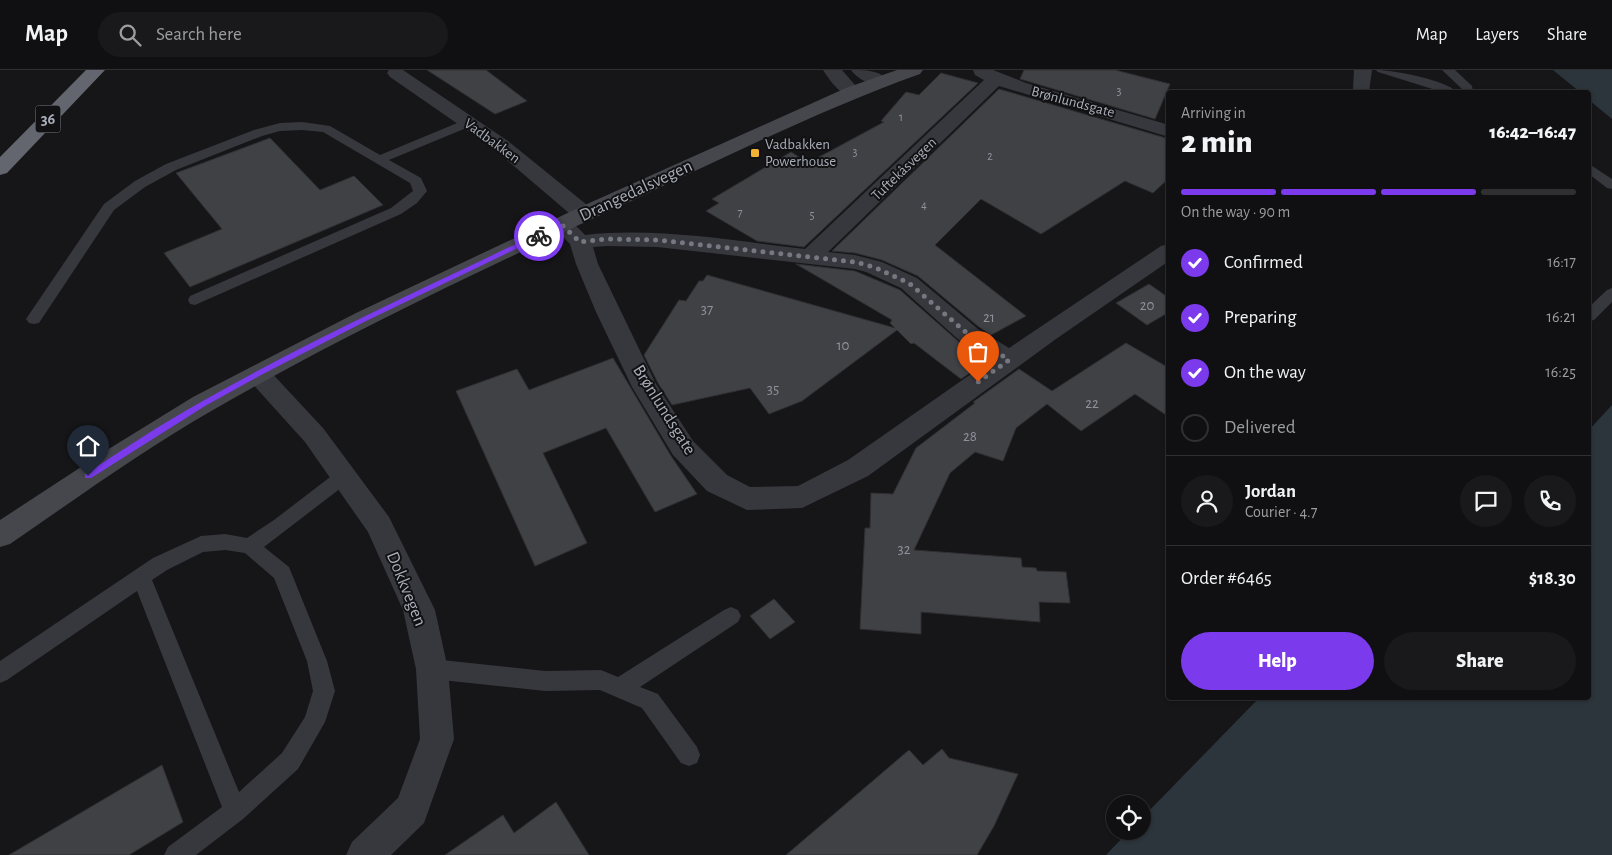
<!DOCTYPE html>
<html lang="en">
<head>
<meta charset="utf-8">
<style>
	:root { --surface:#101012; --page:#19191b; --text:#f1f3f6; --muted:#9c9d9f; --line:#303032; --accent:#7c3aed }
	body { margin:0; font-family:"Alegreya Sans",sans-serif; background:var(--page); color:var(--text); height:100vh; display:flex; flex-direction:column; font-size:19px; white-space:nowrap }
	* { box-sizing:border-box; margin:0 }
	p { font-size:16px; color:var(--muted) }
	.icon { flex:none; width:28px; height:28px; fill:none; stroke:currentColor; stroke-width:2; stroke-linecap:round; stroke-linejoin:round }
	.map { position:relative; flex:1; overflow:hidden }
	.side { position:absolute; left:1166px; top:20px; width:425px; height:610px; display:flex; flex-direction:column; background:var(--surface); border-radius:5px; box-shadow:0 1px 4px #0004,0 0 0 1px var(--line) }
	.side>* { flex:none }
	.fabs { position:absolute; left:1106px; top:725px; display:grid; gap:10px }
	.fabs a { display:grid; place-items:center; width:45px; height:45px; border-radius:50%; background:var(--surface); box-shadow:0 1px 4px #0004,0 0 0 1px var(--line); font-size:25px }
	.pin { position:absolute; display:grid; place-items:center; width:42px; height:42px; color:#fff; margin:-51px -21px; border-radius:50% 50% 50% 0; rotate:-45deg; box-shadow:0 0 5px #0007 }
	.pin .icon { rotate:45deg }
	.courier { position:absolute; display:grid; place-items:center; width:50px; height:50px; margin:-25px; border:4px solid #7c3aed; border-radius:50%; background:#fff; color:#222; box-shadow:0 1px 6px #0007 }
	.overview em { font-style:normal; font-weight:800 }
	.overview div { display:flex; flex-direction:column-reverse }
	.overview { display:flex; align-items:center; justify-content:space-between; height:85px; padding:0 15px }
	h1 { font-size:32px; font-weight:800; line-height:38px }
	.bar { display:grid; grid-template-columns:repeat(4,1fr); gap:8px 5px; align-content:center; height:60px; padding:0 15px }
	.bar i { height:6px; border-radius:4px; background:var(--line) }
	.bar .on { background:var(--accent) }
	.bar p { grid-column:span 4 }
	.line { display:flex; align-items:center; gap:12px; padding:0 15px; border-top:1px solid var(--line) }
	.line div { flex:1 }
	.round { display:grid; place-items:center; flex:none; width:52px; height:52px; border-radius:26px; background:var(--page) }
	ol { padding:0 15px; list-style:none }
	li { display:flex; align-items:center; gap:15px; height:55px }
	li p { margin-inline-start:auto }
	li .icon { padding:5px; border-radius:50%; background:var(--accent); color:#fff; stroke-width:4 }
	li:last-child { color:var(--muted) }
	li i { width:28px; height:28px; border:2px solid var(--line); border-radius:50% }
	.button { display:flex; gap:10px; margin-top:auto; padding:10px 15px }
	.button a { flex:1; height:58px; border-radius:30px; background:var(--accent); color:#fff; font-size:20px; font-weight:800; line-height:58px; text-align:center }
	.button a+a { background:var(--page); color:var(--text) }
	header { display:flex; align-items:center; gap:30px; box-sizing:border-box; height:70px; padding:0 25px; background:var(--surface); border-bottom:1px solid var(--line) }
	header strong { font-size:24px }
	nav { display:flex; gap:28px; margin-inline-start:auto; font-size:18px }
	.search { width:350px; height:45px; background:var(--page); display:flex; align-items:center; gap:12px; box-sizing:border-box; padding:0 18px; border-radius:28px; color:var(--muted); font-size:19px }
	.map>svg:first-child { display:block }
	.water { fill:#2c353c }
	.building { fill:#404145; stroke:#303034 }
	.lines { fill:none; stroke-linecap:round; stroke-linejoin:round }
	.lane { fill:#37383d; fill-rule:evenodd }
	.street { fill:#37383d; fill-rule:evenodd }
	.secondary { fill:#45474d; fill-rule:evenodd }
	.highway { fill:#63666e; fill-rule:evenodd }
	.route { fill:#7c3aed }
	.done { stroke:#757880; stroke-width:5; stroke-dasharray:0 9 }
	.poi-dot { fill:#f2b134; stroke:#111113; stroke-width:2 }
	.labels { text-anchor:middle; dominant-baseline:central; stroke-width:4; stroke-linejoin:round; paint-order:stroke }
	.far-number-label { font-size:12px; fill:#8e929b }
	.far-street-label { font-size:15px; fill:#a8adb8; stroke:#111113 }
	.far-poi-label { font-size:15px; fill:#a8adb8; stroke:#111113; text-anchor:start }
	.number-label { font-size:15px; fill:#8e929b }
	.shield { fill:#111113; stroke:#7b7e86; stroke-width:1 }
	.shield-label { font-size:16px; font-weight:bold; fill:#a8adb8 }
	.street-label { font-size:18px; fill:#a8adb8; stroke:#111113 }
</style>
</head>
<body>
<header>
<strong>Map</strong>
<div class="search"><svg class="icon" aria-label="search" viewBox="0 0 24 24"><circle cx="10" cy="10" r="6"/><path d="M15 15l6 6"/></svg>Search here</div>
<nav><a>Map</a><a>Layers</a><a>Share</a></nav>
</header>
<div class="map">
<svg width="1612" height="785" viewBox="0 0 1612 785">
	<rect width="100%" height="100%" fill="#161618"/>
	<g class="water">
		<path d="M1553,0H1612V49L1589,30V22H1580Z"/>
		<path d="M1612,335V785H1106L1129,761H1142L1143,747L1259,628H1589V360Z"/>
	</g>
	<g class="building">
		<path d="M427,0H486L527,31L495,44Z"/>
		<path d="M1024,0H1115L1170,14L1155,49L1027,11L1020,9Z"/>
		<path d="M941,3L978,13L804,177L757,171L706,141L719,133L712,129L791,82L808,93L884,52L881,51L906,22L919,25Z"/>
		<path d="M999,19L1169,69V108L1153,123L1125,111L1041,164L981,129L935,175L1026,246L991,265L979,257L918,206L882,190L855,183L832,181Z"/>
		<path d="M270,68L320,120L354,106L383,135L190,217L164,183L222,159L176,103Z"/>
		<path d="M796,194L855,201L900,220L959,272L988,290L961,309L914,273L911,274L897,260L802,331L769,344L750,318L672,335L658,313L644,285L679,230L686,231L699,211H703L707,205L895,258L890,253L892,250Z"/>
		<path d="M1149,214L1169,228V242L1147,255L1116,233Z"/>
		<path d="M1126,273L1169,298V347L1135,324L1081,361L1047,334L1016,358L1003,391L975,382L950,403L914,480L1021,488L1022,497L1036,498L1037,501L1066,502L1070,533L1039,532L1040,552L921,542V564L860,559L865,458H870L871,423L893,424L916,378L975,333L973,332L1019,299L1052,321Z"/>
		<path d="M613,288L671,386L697,424L655,442L606,358L543,383L587,473L535,496L456,321L517,299L529,320Z"/>
		<path d="M774,529L795,552L770,569L750,546Z"/>
		<path d="M942,679L949,688L1018,704L994,756L977,785H786L909,680L923,695Z"/>
		<path d="M162,695L183,752L129,785H9Z"/>
		<path d="M556,732L589,785H445L503,745L514,763Z"/>
	</g>
	<g class="lines">
		<g class="lane">
			<path d="M1376,0C1394,0 1445,10 1457,22H1442L1378,2Z"/>
			<path d="M1442,0H1455L1472,16L1473,22H1463L1462,19Z"/>
			<path d="M467,49L473,53L471,56L389,90L421,108L427,121L417,133L401,144L195,235L190,234L188,230L190,226L391,138L413,121L410,113L323,62L302,60L280,61L262,66L176,100L145,117L114,140L39,253L34,254L29,253L26,249L104,134L135,111L166,94L254,60L280,53L302,52L330,56L380,85Z"/>
			<path d="M1589,94L1612,109V119L1607,118L1589,104Z"/>
			<path d="M1612,218V232L1594,250L1589,251V237L1607,220Z"/>
			<path d="M344,399L350,401L353,406L350,411L264,477L289,497L327,591L335,621L325,652L298,699L243,749L196,785H164L168,777L222,737L137,521L7,610L0,613V591L153,488L201,466L225,464L247,468L274,450L338,401ZM225,480L245,483L274,508L307,591L313,621L305,647L282,683L239,722L152,510L167,500L203,482Z"/>
			<path d="M731,537L738,540L741,546L738,552L640,617L658,624L697,677L700,685L697,693L689,696L681,693L642,638L600,620L545,621L432,609L425,606L422,599L425,592L432,589L545,601L601,600L618,607L724,540Z"/>
		</g>
		<g class="street">
			<path d="M389,0H403L508,71L592,139L595,144L592,149L584,150L576,149L494,79L390,7L387,3Z"/>
			<path d="M823,0H842L861,22L858,26C843,30 831,12 823,0Z"/>
			<path d="M851,0C865,0 880,0 889,11L886,15C875,18 858,10 851,0Z"/>
			<path d="M973,0H993L1026,13L1169,55V67L999,16L828,182L855,185L882,192L917,208L978,259L1009,278L1161,176L1169,174V191L1056,269L868,406L802,438L747,440L707,421L673,385L632,317L596,242L576,194L570,174L551,155L554,150C569,147 575,155 585,165C658,157 733,171 805,179L984,10L975,5ZM607,176L657,177L855,199L866,202L901,218L960,271L991,290L848,390L798,416L750,417L727,405L693,371L656,314L598,194L593,177Z"/>
			<path d="M1354,0H1372L1369,22H1351L1353,19Z"/>
			<path d="M258,295L267,298L323,358L389,447L435,540L448,599L454,669L424,753L391,785H346L352,772L398,728L420,669L416,599L403,540L368,462L305,372L249,310L245,304L249,298Z"/>
		</g>
		<path class="secondary" d="M897,0H923L920,4C825,38 734,83 642,126C497,192 351,261 213,340C143,380 77,428 10,474L0,477V450L107,380L193,327L356,243L576,139L846,18Z"/>
		<path class="highway" d="M86,0H105L7,103L0,105V87Z"/>
	</g>
	<path class="route" d="M537,164L543,166L366,251L261,305L205,336L91,408H85V404C123,380 161,354 201,332C310,270 424,218 537,164Z"/>
	<g class="lines">
		<path class="done" d="M539,166L562,155L580,172L607,169L657,170L855,192L874,197L909,213L969,265L1009,290L978,312"/>
	</g>
	<rect class="poi-dot" x="750" y="78" width="10" height="10" rx="2.5"/>
	<g class="labels">
		<g class="far-number-label">
			<text x="1119" y="21">3</text>
			<text x="901" y="47">1</text>
			<text x="855" y="82">3</text>
			<text x="990" y="86">2</text>
			<text x="924" y="135">4</text>
			<text x="740" y="142">7</text>
			<text x="812" y="145">5</text>
		</g>
		<g class="far-street-label">
			<text transform="translate(1073 32) rotate(15)">Brønlundsgate</text>
			<text transform="translate(492 71) rotate(36)">Vadbakken</text>
			<text transform="translate(904 99) rotate(-44)">Tuftekåsvegen</text>
		</g>
		<g class="far-poi-label">
			<text x="765" y="74">Vadbakken<tspan x="765" dy="17">Powerhouse</tspan></text>
		</g>
		<g class="number-label">
			<text x="1147" y="235">20</text>
			<text x="707" y="239">37</text>
			<text x="989" y="247">21</text>
			<text x="843" y="275">10</text>
			<text x="773" y="319">35</text>
			<text x="1092" y="333">22</text>
			<text x="970" y="366">28</text>
			<text x="904" y="479">32</text>
		</g>
		<rect class="shield" x="35.5" y="35.5" width="25" height="27" rx="4"/>
		<g class="shield-label">
			<text x="48" y="49">36</text>
		</g>
		<g class="street-label">
			<text transform="translate(636 121) rotate(-25)">Drangedalsvegen</text>
			<text transform="translate(664 340) rotate(58)">Brønlundsgate</text>
			<text transform="translate(406 519) rotate(68)">Dokkvegen</text>
		</g>
	</g>
</svg>
<div class="fabs">
<a><svg class="icon" aria-label="locate" viewBox="0 0 24 24"><circle cx="12" cy="12" r="6"/><path d="M12 2v4M12 18v4M2 12h4M18 12h4"/></svg></a>
</div>
<div class="pin" style="left:978px;top:312px;background:#ea580c"><svg class="icon" aria-label="bag" viewBox="0 0 24 24"><path d="M5 8h14l-1 12H6zM9 8a3 3 0 0 1 6 0"/></svg></div>
<div class="pin" style="left:88px;top:406px;background:#1f2937"><svg class="icon" aria-label="home" viewBox="0 0 24 24"><path d="M3 11l9-7 9 7M6 9v11h12V9"/></svg></div>
<div class="courier" style="left:539px;top:166px"><svg class="icon" aria-label="bike" viewBox="0 0 24 24"><circle cx="6" cy="16" r="4"/><circle cx="18" cy="16" r="4"/><path d="M6 16l4-8h5l3 8M10 8l3 8H6M13 5h3"/></svg></div>
<section class="side">
<div class="overview"><div><h1>2 min</h1><p>Arriving in</p></div><em>16:42–16:47</em></div>
<div class="bar"><i class="on"></i><i class="on"></i><i class="on"></i><i></i><p>On the way · 90 m</p></div>
<ol>
<li><svg class="icon" aria-label="check" viewBox="0 0 24 24"><path d="M5 12l5 5 9-10"/></svg>Confirmed<p>16:17</p></li>
<li><svg class="icon" aria-label="check" viewBox="0 0 24 24"><path d="M5 12l5 5 9-10"/></svg>Preparing<p>16:21</p></li>
<li><svg class="icon" aria-label="check" viewBox="0 0 24 24"><path d="M5 12l5 5 9-10"/></svg>On the way<p>16:25</p></li>
<li><i></i>Delivered</li>
</ol>
<div class="line" style="height:90px"><a class="round"><svg class="icon" aria-label="person" viewBox="0 0 24 24"><circle cx="12" cy="8" r="4"/><path d="M4 21q1-7 8-7t8 7"/></svg></a><div><b>Jordan</b><p>Courier · 4.7</p></div><a class="round"><svg class="icon" aria-label="chat" viewBox="0 0 24 24"><path d="M4 5h16v11H9l-5 4z"/></svg></a><a class="round"><svg class="icon" aria-label="phone" viewBox="0 0 24 24"><path d="M5 4h4l2 5-3 2q2 4 5 5l2-3 5 2v4C11 20 4 13 5 4z"/></svg></a></div>
<div class="line" style="height:65px"><div>Order #6465</div><b>$18.30</b></div>
<div class="button"><a>Help</a><a>Share</a></div>
</section>
</div>
</body>
</html>
